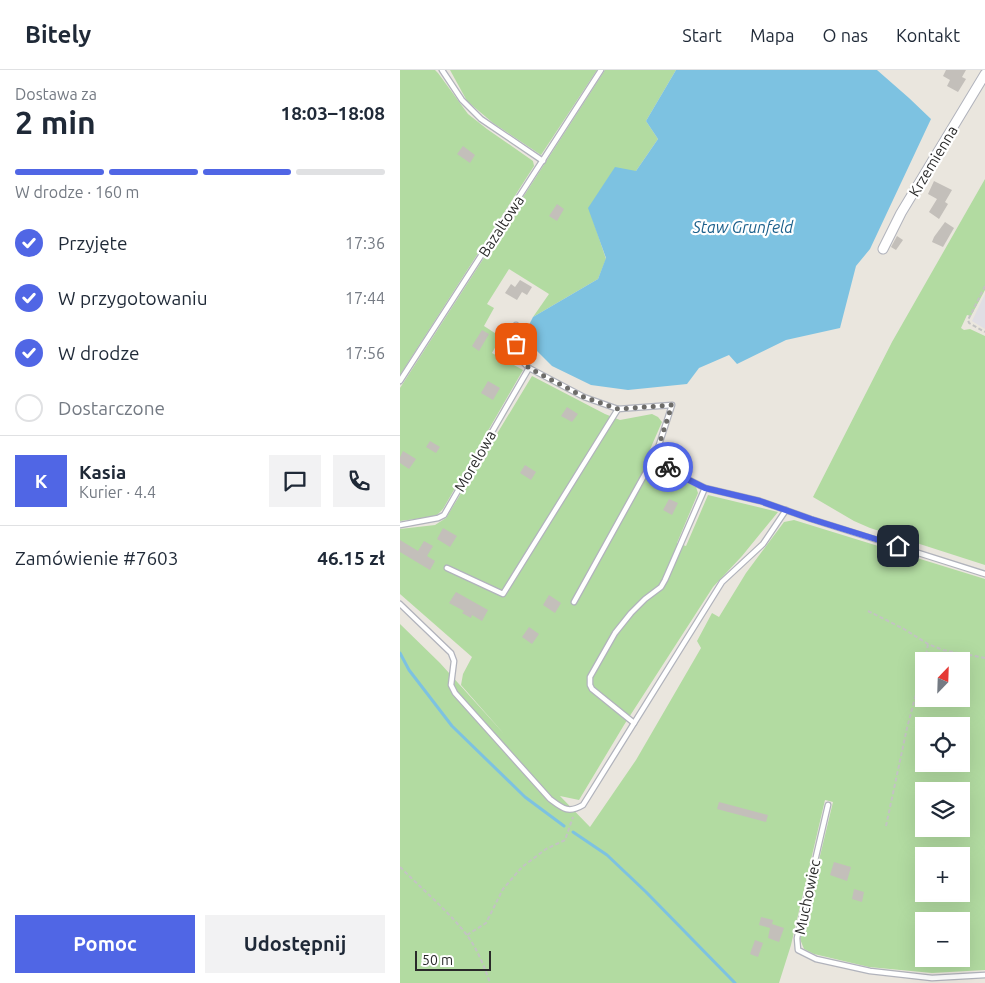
<!DOCTYPE html>
<html lang="pl">
<head>
<meta charset="utf-8">
<style>
	:root { --surface:#fff; --page:#f2f2f3; --text:#1f2937; --muted:#747a83; --line:#e0e1e3; --accent:#5066e5 }
	body { margin:0; font-family:Ubuntu,sans-serif; background:var(--page); color:var(--text); height:100vh; display:flex; flex-direction:column; font-size:19px; white-space:nowrap }
	* { box-sizing:border-box; margin:0 }
	p { font-size:16px; color:var(--muted) }
	.icon { flex:none; width:28px; height:28px; fill:none; stroke:currentColor; stroke-width:2; stroke-linecap:round; stroke-linejoin:round }
	.map { position:relative; flex:1; overflow:hidden }
	.side { display:flex; flex-direction:column; background:var(--surface); width:400px }
	.side>* { flex:none }
	.needle { width:32px; rotate:23deg }
	.fabs { position:absolute; left:515px; top:582px; display:grid; gap:10px }
	.fabs a { display:grid; place-items:center; width:55px; height:55px; border-radius:0px; background:var(--surface); box-shadow:0 5px 20px #0002; font-size:25px }
	.scale { position:absolute; left:15px; bottom:12px; width:76px; box-sizing:border-box; padding-left:5px; border:2px solid #2a2a2a; border-top:0; font-size:14px; line-height:18px; white-space:nowrap; color:#2a2a2a; -webkit-text-stroke:4px #fff; paint-order:stroke }
	.pin { position:absolute; display:grid; place-items:center; width:42px; height:42px; color:#fff; margin:-21px; border-radius:10px; box-shadow:0 2px 8px #0006 }
	.courier { position:absolute; display:grid; place-items:center; width:50px; height:50px; margin:-25px; border:4px solid #5066e5; border-radius:50%; background:#fff; color:#222; box-shadow:0 1px 6px #0007 }
	.overview em { font-style:normal; font-weight:700 }
	.overview div { display:flex; flex-direction:column-reverse }
	.overview { display:flex; align-items:center; justify-content:space-between; height:85px; padding:0 15px }
	h1 { font-size:32px; font-weight:700; line-height:38px }
	.bar { display:grid; grid-template-columns:repeat(4,1fr); gap:8px 5px; align-content:center; height:60px; padding:0 15px }
	.bar i { height:6px; border-radius:4px; background:var(--line) }
	.bar .on { background:var(--accent) }
	.bar p { grid-column:span 4 }
	.line { display:flex; align-items:center; gap:12px; padding:0 15px; border-top:1px solid var(--line) }
	.line div { flex:1 }
	.round { display:grid; place-items:center; flex:none; width:52px; height:52px; border-radius:0px; background:var(--page) }
	ol { padding:0 15px; list-style:none }
	li { display:flex; align-items:center; gap:15px; height:55px }
	li p { margin-inline-start:auto }
	li .icon { padding:5px; border-radius:50%; background:var(--accent); color:#fff; stroke-width:4 }
	li:last-child { color:var(--muted) }
	li i { width:28px; height:28px; border:2px solid var(--line); border-radius:50% }
	.action { display:flex; gap:10px; margin-top:auto; padding:10px 15px }
	.action a { flex:1; height:58px; border-radius:0px; background:var(--accent); color:#fff; font-size:20px; font-weight:700; line-height:58px; text-align:center }
	.action a+a { background:var(--page); color:var(--text) }
	header { display:flex; align-items:center; gap:30px; box-sizing:border-box; height:70px; padding:0 25px; background:var(--surface); border-bottom:1px solid var(--line) }
	header strong { font-size:24px }
	nav { display:flex; gap:28px; margin-inline-start:auto; font-size:18px }
	main { display:flex; flex:1; min-height:0 }
	.map>svg:first-child { display:block }
	.industrial { fill:#e0dee4 }
	.green { fill:#b2dba1; fill-rule:evenodd }
	.water { fill:#7dc2e1 }
	.lines { fill:none; stroke-linecap:round; stroke-linejoin:round }
	.stream { stroke:#7dc2e1; stroke-width:3 }
	.building { fill:#c3bfba }
	.service-casing { stroke:#b1b3bc; stroke-width:7 }
	.minor-casing { stroke:#b1b3bc; stroke-width:11 }
	.path { stroke:#c3c3c3; stroke-width:2; stroke-dasharray:4 2.5; stroke-linecap:butt }
	.service { stroke:#fff; stroke-width:4.5 }
	.minor { stroke:#fff; stroke-width:9 }
	.done { stroke:#6d6c69; stroke-width:5; stroke-dasharray:0 9 }
	.route { stroke:#5066e5; stroke-width:6 }
	.labels { text-anchor:middle; dominant-baseline:central; stroke-width:4.5; stroke-linejoin:round; paint-order:stroke }
	.street-label { font-size:15px; fill:#2a2a2a; stroke:#fff }
	.water-label { font-size:16px; font-style:italic; fill:#1d618c; stroke:#fff }
</style>
</head>
<body>
<header>
<strong>Bitely</strong>
<nav><a>Start</a><a>Mapa</a><a>O nas</a><a>Kontakt</a></nav>
</header>
<main>
<section class="side">
<div class="overview"><div><h1>2 min</h1><p>Dostawa za</p></div><em>18:03–18:08</em></div>
<div class="bar"><i class="on"></i><i class="on"></i><i class="on"></i><i></i><p>W drodze · 160 m</p></div>
<ol>
<li><svg class="icon" aria-label="check" viewBox="0 0 24 24"><path d="M5 12l5 5 9-10"/></svg>Przyjęte<p>17:36</p></li>
<li><svg class="icon" aria-label="check" viewBox="0 0 24 24"><path d="M5 12l5 5 9-10"/></svg>W przygotowaniu<p>17:44</p></li>
<li><svg class="icon" aria-label="check" viewBox="0 0 24 24"><path d="M5 12l5 5 9-10"/></svg>W drodze<p>17:56</p></li>
<li><i></i>Dostarczone</li>
</ol>
<div class="line" style="height:90px"><b class="round" style="background:var(--accent);color:#fff">K</b><div><b>Kasia</b><p>Kurier · 4.4</p></div><a class="round"><svg class="icon" aria-label="chat" viewBox="0 0 24 24"><path d="M4 5h16v11H9l-5 4z"/></svg></a><a class="round"><svg class="icon" aria-label="phone" viewBox="0 0 24 24"><path d="M5 4h4l2 5-3 2q2 4 5 5l2-3 5 2v4C11 20 4 13 5 4z"/></svg></a></div>
<div class="line" style="height:65px"><div>Zamówienie #7603</div><b>46.15 zł</b></div>
<div class="action"><a>Pomoc</a><a>Udostępnij</a></div>
</section>
<div class="map">
<svg width="585" height="913" viewBox="0 0 585 913">
	<rect width="100%" height="100%" fill="#eae6de"/>
	<path class="industrial" d="M585,224V259L572,251Z"/>
	<g class="green">
		<path d="M0,0H35L38,3L68,44L87,59L133,91L134,96L0,305Z"/>
		<path d="M50,0H197L141,85L93,53L67,31Z"/>
		<path d="M205,0H276L246,51L258,69L236,101L189,138L206,189L198,209L133,247L149,224L109,199L87,234L94,238L84,256L101,267L92,283L123,300L43,439L37,445L31,447L0,451V318Z"/>
		<path d="M585,109V220L571,246L567,245L561,258L564,260L570,259L585,266V495L470,458L454,451L413,427L492,272Z"/>
		<path d="M132,306L205,344L220,350L252,344L258,347L262,352L248,384L257,396L296,417L298,423L277,473L286,476L308,425L378,442L342,486L313,517L224,655L179,730L160,726L190,757L236,690L301,578L297,571L312,543L319,547L346,503L384,452L394,450L585,509V900L532,903L469,897L414,884L404,879L400,869L433,732L425,730L391,875L379,913H0V554L40,593L105,665L61,615L63,604L72,587L0,524V459L35,455L46,448ZM524,591H561V629H524ZM524,656H561V694H524ZM524,721H561V759H524ZM524,786H561V824H524ZM524,851H561V889H524Z"/>
	</g>
	<path class="water" d="M276,0H477L509,28L531,49L470,179L456,196L440,258L386,270L337,294L329,285L299,298L287,314L228,320L191,315L152,296L123,267L133,247L198,209L206,188L188,138L215,97L236,101L258,69L246,51Z"/>
	<g class="lines">
		<g class="stream">
			<path d="M0,583L9,600L52,656L125,727L164,756"/>
			<path d="M173,762L207,785L246,822L335,913"/>
		</g>
	</g>
	<g class="building">
		<path d="M546,0H566L562,7L566,9L558,22L547,16L550,10L543,6Z"/>
		<path d="M63,76L75,85L70,93L57,84Z"/>
		<path d="M534,111L552,120L545,132L548,134L539,149L529,142L537,129L528,124Z"/>
		<path d="M157,134L164,139L157,151L149,146Z"/>
		<path d="M545,152L554,158L543,177L532,172L534,167Z"/>
		<path d="M497,166L503,170L496,180L491,177Z"/>
		<path d="M120,210L132,217L127,225L122,222L117,230L105,223L111,214L115,217Z"/>
		<path d="M82,260L89,264L79,281L72,276Z"/>
		<path d="M103,271L111,276L106,284L98,279Z"/>
		<path d="M88,311L100,318L93,330L81,323Z"/>
		<path d="M167,337L178,344L172,352L161,346Z"/>
		<path d="M30,371L40,377L36,383L26,377Z"/>
		<path d="M3,381L16,389L9,399L0,393V387Z"/>
		<path d="M125,395L136,402L131,410L120,403Z"/>
		<path d="M269,429L278,433L272,445L263,440Z"/>
		<path d="M43,458L57,466L50,477L37,469Z"/>
		<path d="M0,470L18,481L24,471L33,476L27,486L35,491L30,500L0,482Z"/>
		<path d="M56,522L88,540L82,551L72,545L71,548L62,543L64,541L49,533Z"/>
		<path d="M149,525L161,533L155,543L143,535Z"/>
		<path d="M129,557L139,564L132,574L122,567Z"/>
		<path d="M319,732L368,745L366,752L317,739Z"/>
		<path d="M434,792L451,797L447,811L430,805Z"/>
		<path d="M454,819L464,822L462,832L452,829Z"/>
		<path d="M361,847L373,850L372,854L384,858L379,872L368,868L370,858L359,855Z"/>
		<path d="M355,870L363,873L358,887L350,884Z"/>
	</g>
	<g class="lines">
		<g class="service-casing">
			<g id="service">
				<path d="M42,0L62,30L81,49L143,91"/>
				<path d="M116,255V274L119,288L129,298L184,327L218,339L272,335L256,384L266,395L285,408L305,418L360,431L411,449L585,504"/>
				<path d="M0,311L201,0"/>
				<path d="M0,455L38,448L44,445L129,298"/>
				<path d="M47,498L103,524L218,339"/>
				<path d="M174,532L256,384"/>
				<path d="M0,534L51,583L54,591L51,615L55,623L150,729C162,738 168,744 183,735L322,512L363,474L386,440"/>
				<path d="M234,653L192,619L190,615V607L215,563L231,543L245,529L261,517L265,510L305,418"/>
				<path d="M428,735L397,868L398,880L416,889L470,901L532,908L585,905"/>
			</g>
		</g>
		<g class="minor-casing">
			<path id="minor" d="M483,179L501,143L585,4"/>
		</g>
		<g class="path">
			<path d="M585,216L568,250L569,253L585,262"/>
			<path d="M468,541L504,559L528,574L543,580L585,588"/>
			<path d="M525,591L528,574"/>
			<path d="M486,756L507,658L524,594"/>
			<path d="M0,797C22,819 47,840 66,864C77,878 84,896 90,913"/>
			<path d="M67,865L86,853L103,819L122,797L146,779L165,770L173,747"/>
		</g>
		<use href="#service" class="service"/>
		<use href="#minor" class="minor"/>
	</g>
	<g class="lines">
		<path class="done" d="M116,274L119,288L129,298L184,327L218,339L272,335L256,384L268,397"/>
		<path class="route" d="M268,397L285,408L305,418L360,431L411,449L498,476"/>
	</g>
	<g class="labels">
		<g class="street-label">
			<text transform="translate(533 91) rotate(-59)">Krzemienna</text>
			<text transform="translate(101 156) rotate(-57)">Bazaltowa</text>
			<text transform="translate(75 391) rotate(-60)">Morelowa</text>
			<text transform="translate(407 827) rotate(-78)">Muchowiec</text>
		</g>
		<g class="water-label">
			<text x="343" y="157">Staw Grunfeld</text>
		</g>
	</g>
</svg>
<div class="fabs">
<a><svg class="needle" viewBox="-14 -14 28 28"><path d="M0-13l5 13h-10z" fill="#e53935"/><path d="M0 13l5-13h-10z" fill="#747a83"/></svg></a>
<a><svg class="icon" aria-label="locate" viewBox="0 0 24 24"><circle cx="12" cy="12" r="6"/><path d="M12 2v4M12 18v4M2 12h4M18 12h4"/></svg></a>
<a><svg class="icon" aria-label="layers" viewBox="0 0 24 24"><path d="M12 4l9 5-9 5-9-5zM3 14l9 5 9-5"/></svg></a>
<a>+</a>
<a>−</a>
</div>
<div class="scale">50 m</div>
<div class="pin" style="left:116px;top:274px;background:#ea580c"><svg class="icon" aria-label="bag" viewBox="0 0 24 24"><path d="M5 8h14l-1 12H6zM9 8a3 3 0 0 1 6 0"/></svg></div>
<div class="pin" style="left:498px;top:476px;background:#1f2937"><svg class="icon" aria-label="home" viewBox="0 0 24 24"><path d="M3 11l9-7 9 7M6 9v11h12V9"/></svg></div>
<div class="courier" style="left:268px;top:397px"><svg class="icon" aria-label="bike" viewBox="0 0 24 24"><circle cx="6" cy="16" r="4"/><circle cx="18" cy="16" r="4"/><path d="M6 16l4-8h5l3 8M10 8l3 8H6M13 5h3"/></svg></div>
</div>
</main>
</body>
</html>
